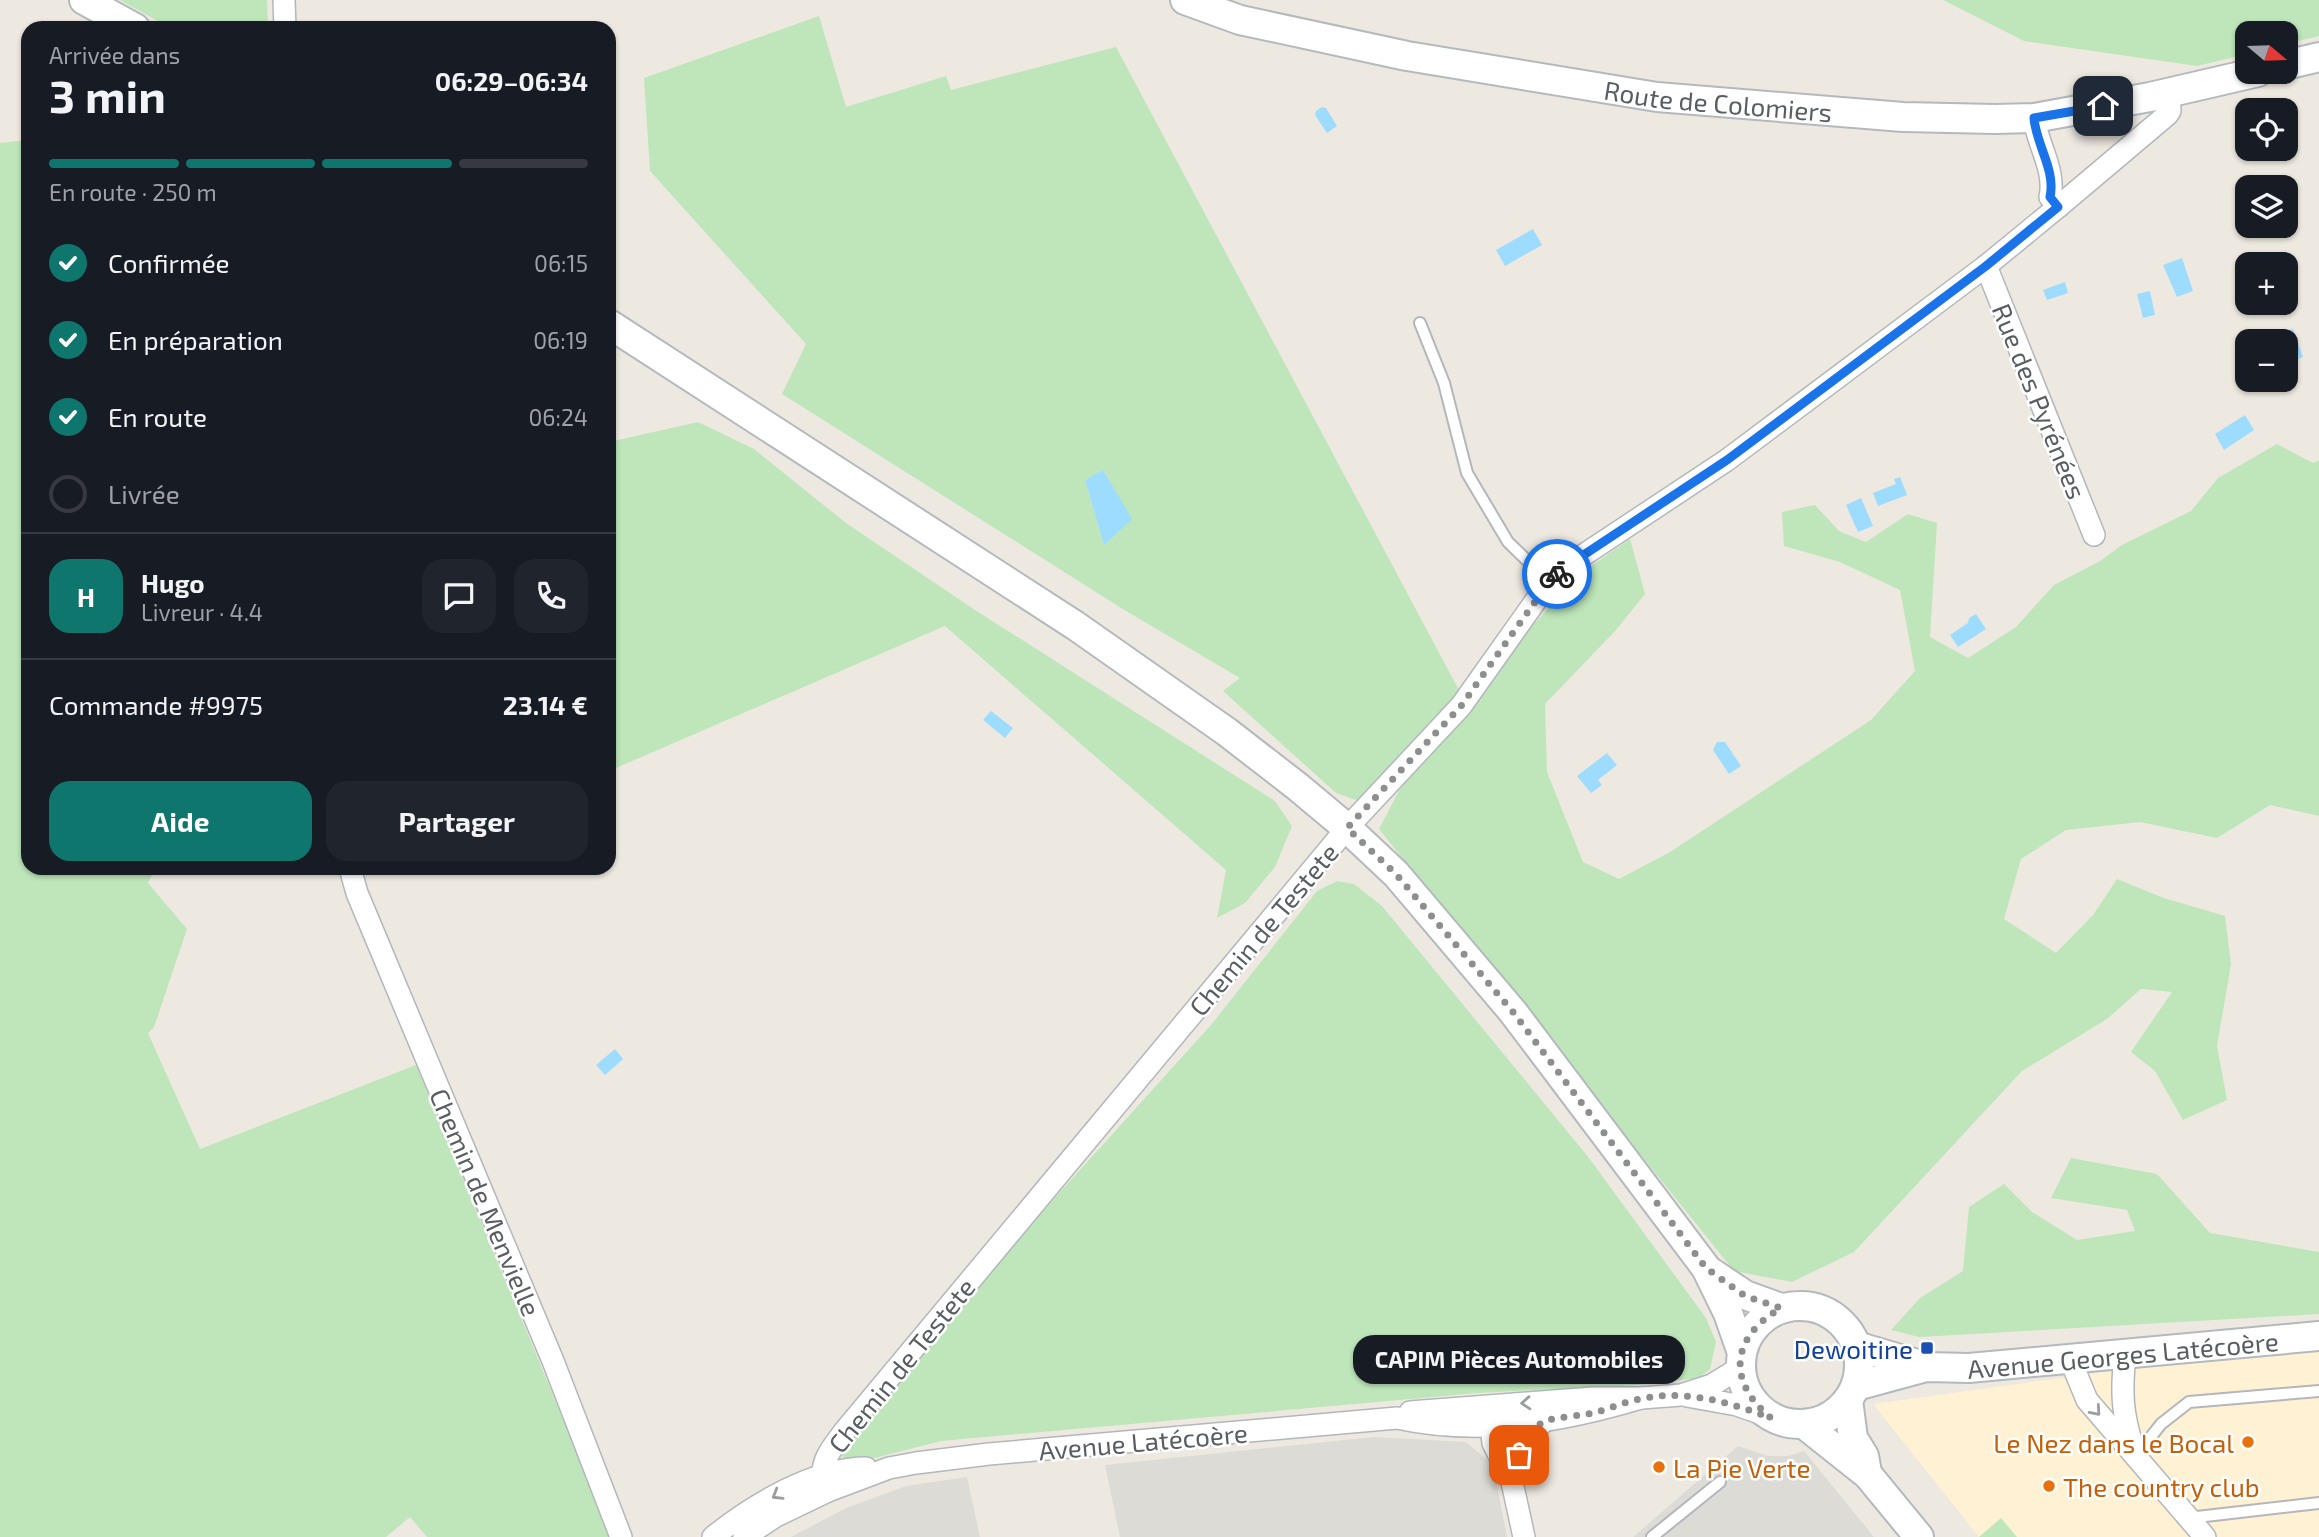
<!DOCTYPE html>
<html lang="fr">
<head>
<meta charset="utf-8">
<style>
	:root { --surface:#171b24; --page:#20242c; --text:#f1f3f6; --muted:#9ea1a6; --line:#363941; --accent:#0f766e }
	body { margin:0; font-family:"Exo 2",sans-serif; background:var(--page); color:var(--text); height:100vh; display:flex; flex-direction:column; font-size:26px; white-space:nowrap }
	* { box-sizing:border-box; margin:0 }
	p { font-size:23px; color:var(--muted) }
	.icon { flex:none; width:38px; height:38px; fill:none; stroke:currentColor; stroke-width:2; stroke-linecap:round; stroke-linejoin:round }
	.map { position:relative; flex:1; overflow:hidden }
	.panel { position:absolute; left:21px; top:21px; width:595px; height:854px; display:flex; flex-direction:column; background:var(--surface); border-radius:21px; box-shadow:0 2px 5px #0004 }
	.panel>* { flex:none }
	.needle { width:46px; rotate:109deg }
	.controls { position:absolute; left:2235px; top:21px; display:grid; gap:14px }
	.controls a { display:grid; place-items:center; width:63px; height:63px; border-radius:14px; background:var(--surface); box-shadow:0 2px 5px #0004; font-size:35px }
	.pin { position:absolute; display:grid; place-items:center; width:60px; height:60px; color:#fff; margin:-30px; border-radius:14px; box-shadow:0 4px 10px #0006 }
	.courier { position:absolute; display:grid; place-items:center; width:70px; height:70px; margin:-35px; border:5px solid #1a73e8; border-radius:50%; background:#fff; color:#222; box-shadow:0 2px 9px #0007 }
	.bubble { position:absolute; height:49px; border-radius:21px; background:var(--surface); box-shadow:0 2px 5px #0004; font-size:23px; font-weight:700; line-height:49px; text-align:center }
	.head em { font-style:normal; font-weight:700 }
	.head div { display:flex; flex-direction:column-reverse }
	.head { display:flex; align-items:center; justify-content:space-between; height:119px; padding:0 28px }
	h1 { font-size:46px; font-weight:700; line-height:52px }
	.bar { display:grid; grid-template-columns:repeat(4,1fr); gap:10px 7px; align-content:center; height:84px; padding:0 28px }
	.bar i { height:9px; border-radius:5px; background:var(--line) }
	.bar .selected { background:var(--accent) }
	.bar p { grid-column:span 4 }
	.line { display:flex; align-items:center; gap:18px; padding:0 28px; border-top:2px solid var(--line) }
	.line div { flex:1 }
	.round { display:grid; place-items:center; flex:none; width:74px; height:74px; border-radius:21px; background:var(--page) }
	ol { padding:0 28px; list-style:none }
	li { display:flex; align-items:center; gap:21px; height:77px }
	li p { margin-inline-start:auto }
	li .icon { padding:7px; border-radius:50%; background:var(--accent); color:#fff; stroke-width:4 }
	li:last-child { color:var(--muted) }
	li i { width:38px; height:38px; border:4px solid var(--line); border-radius:50% }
	.cta { display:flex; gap:14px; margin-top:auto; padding:14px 28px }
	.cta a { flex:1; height:80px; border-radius:21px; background:var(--accent); color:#fff; font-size:28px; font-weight:700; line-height:80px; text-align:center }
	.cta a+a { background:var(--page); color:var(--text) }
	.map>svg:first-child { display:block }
	.commercial { fill:#fff1d3 }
	.industrial { fill:#dddbd5 }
	.green { fill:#bee6ba; fill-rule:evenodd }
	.water { fill:#9edcff }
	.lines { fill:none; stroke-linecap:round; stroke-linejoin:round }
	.lane-casing { stroke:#b3b7bc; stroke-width:14 }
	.street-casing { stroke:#b3b7bc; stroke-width:24 }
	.secondary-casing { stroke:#b4b9be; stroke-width:32 }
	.lane { stroke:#fff; stroke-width:10 }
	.street { stroke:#fff; stroke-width:21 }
	.secondary { stroke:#fff; stroke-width:28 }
	.oneway { stroke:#9b9ea1 }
	.done { stroke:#8d8f8e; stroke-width:7; stroke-dasharray:0 12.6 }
	.route { stroke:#1a73e8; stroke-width:9 }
	.transit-dot { fill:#1a4fb4; stroke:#fff; stroke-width:2.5 }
	.food-dot { fill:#e8710a; stroke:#fff; stroke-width:2.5 }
	.labels { text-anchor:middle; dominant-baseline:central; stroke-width:5; stroke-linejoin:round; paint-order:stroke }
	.street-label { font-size:26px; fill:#595e62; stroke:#fff }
	.transit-label { font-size:26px; fill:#164399; stroke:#fff; text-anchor:end }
	.food-label { font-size:26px; fill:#c56008; stroke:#fff; text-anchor:start }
</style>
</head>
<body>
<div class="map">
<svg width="2319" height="1537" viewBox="0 0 2319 1537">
	<rect width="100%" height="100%" fill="#ede9e0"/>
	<path class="commercial" d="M2319,1351V1537H1979L1873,1404L2162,1364Z"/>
	<g class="industrial">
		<path d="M1374,1437L1466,1442L1493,1465L1507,1537H1120L1105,1465Z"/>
		<path d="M1738,1446L1768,1456H1788L1804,1451L1874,1537H1633Z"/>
		<path d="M967,1477L980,1537H791L846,1508L906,1486Z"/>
	</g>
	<g class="green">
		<path d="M120,0H267L268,28H170Z"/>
		<path d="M1943,0H2319V36L2286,44V33H2247V54L2197,66L2024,41Z"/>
		<path d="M819,16L846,107L946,76L951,90L1116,47L1461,694L1359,801L1336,793L1223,691L1240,678L1126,611L782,394L806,344L650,171L644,78ZM1103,470L1118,497L1104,545L1085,480Z"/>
		<path d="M28,140V868H155L148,883L187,929L154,1027L148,1033L200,1149L416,1065L612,1537H427L410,1517L386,1537H0V143Z"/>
		<path d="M698,422L754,449L846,523L975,610L1275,801L1292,826L1275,867L1245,903L1217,918L1226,870L945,626L609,771V442Z"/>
		<path d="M2277,444L2313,463L2319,460V816L2270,805L2217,838L2140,822L2066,830L2021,859L2004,919L2056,953L2093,915L2117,879L2164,898L2225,916L2231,964L2217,1046L2227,1100L2183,1120L2155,1071L2131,1052L2172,992L2141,989L2107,1019L2022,1071L1854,1252L1792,1282L1734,1271L1379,829L1424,743L1581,573L1630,539L1645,594L1616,630L1545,704L1547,772L1583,862L1619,879L1670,852L1871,720L1915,671L1900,590L1840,562L1784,546L1782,512L1815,505L1839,531L1866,542L1908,514L1937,523L1930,637L1968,658L2016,627L2054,585L2100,561L2122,545L2191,511L2218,478Z"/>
		<path d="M1337,881L1354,884L1382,906L1589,1158L1706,1318L1716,1342L1710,1369L1699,1378L1637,1385L1478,1393L941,1441L863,1461L846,1460L841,1455L843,1441L994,1265L1211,1025L1317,891Z"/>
		<path d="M2071,1158L2157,1174L2210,1233L2319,1252V1314L1919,1337L1891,1330L1920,1298L1963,1271L1969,1207L2004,1184L2032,1212L2077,1240L2135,1231L2127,1210L2051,1198Z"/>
		<path d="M2001,1518L2017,1537H1979Z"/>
	</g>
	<g class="water">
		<path d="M1322,107L1326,108L1337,126L1327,133L1315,115L1316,111Z"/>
		<path d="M1533,229L1542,245L1505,266L1496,250Z"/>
		<path d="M2182,258L2193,291L2177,297L2163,265Z"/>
		<path d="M2065,282L2068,293L2047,300L2043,290Z"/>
		<path d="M2150,291L2155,315L2143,318L2137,294Z"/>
		<path d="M2293,329L2303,357L2292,361L2282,333Z"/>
		<path d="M2245,415L2254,430L2224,450L2215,434Z"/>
		<path d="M1103,470L1132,519L1104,545L1085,480Z"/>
		<path d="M1900,477L1907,495L1878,506L1873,493L1896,484L1894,479Z"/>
		<path d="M1861,498L1873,526L1858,532L1846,505Z"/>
		<path d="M1976,614L1986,629L1958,647L1950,635L1968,623L1969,618Z"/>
		<path d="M991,711L1013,728L1005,738L983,720Z"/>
		<path d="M1717,742H1725L1741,766L1729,774L1713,750Z"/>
		<path d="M1607,753L1617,765L1598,780L1602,785L1591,793L1577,776Z"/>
		<path d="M615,1049L623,1059L605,1075L596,1065Z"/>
	</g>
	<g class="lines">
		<g class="lane-casing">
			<g id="lane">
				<path d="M1420,323L1444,383L1467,473L1508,542L1549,582"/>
				<path d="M2135,1457L2161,1424L2189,1402L2319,1391"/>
				<path d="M2188,1518L2319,1503"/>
				<path d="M1652,1537L1720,1482"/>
			</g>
		</g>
		<g class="street-casing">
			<g id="street">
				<path d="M284,0L285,28"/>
				<path d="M2034,118C2037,144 2056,170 2050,197L2058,207L2167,115L2170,111L2169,92"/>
				<path d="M1986,266L2094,535"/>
				<path d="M350,868L357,893L553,1361L621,1537"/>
				<path d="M2125,1355C2121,1392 2122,1412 2133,1448"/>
				<path d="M2070,1359L2087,1400L2205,1537"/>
				<path d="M1687,1396L1737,1405L1771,1417"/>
				<path d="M1410,1412L1593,1398H1641L1681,1395L1712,1385L1741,1367"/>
				<path d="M1490,1415L1493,1443L1512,1482L1524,1537"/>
				<path d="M823,1476C822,1458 834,1446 843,1433L1347,828L1461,706L1549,582L1570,564L1727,460L1986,266L2058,207"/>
				<path d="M1512,1482C1519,1458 1525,1438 1544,1421"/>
				<path d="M713,1537C753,1505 814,1468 866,1468"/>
				<path d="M744,1537L776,1516L828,1491L889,1468L916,1463L989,1454L1397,1418C1480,1436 1561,1422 1641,1398"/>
			</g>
		</g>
		<g class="secondary-casing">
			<g id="secondary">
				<path d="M84,0L135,28"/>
				<path id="s1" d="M1185,0L1240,20L1407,56L1657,97L1903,117L1995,119L2034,118L2150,97L2258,72"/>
				<path d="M2286,65L2319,57"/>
				<path d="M609,324L1076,626L1227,732L1298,787L1347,828L1396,874L1513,1012L1706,1268L1728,1313L1741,1350"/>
				<path d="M1709,1271L1745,1295L1781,1308"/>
				<circle cx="1800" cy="1365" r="59"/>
				<path d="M1856,1346L1924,1366"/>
				<path id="s2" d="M1856,1386L1926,1367L1969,1368L2319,1336"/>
				<path d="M1848,1400L1853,1438L1864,1456L1867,1472"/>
				<path d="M1805,1425L1868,1475L1919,1537"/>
			</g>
		</g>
		<use href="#lane" class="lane"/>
		<use href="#street" class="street"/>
		<use href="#secondary" class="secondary"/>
	</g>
	<defs><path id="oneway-chevron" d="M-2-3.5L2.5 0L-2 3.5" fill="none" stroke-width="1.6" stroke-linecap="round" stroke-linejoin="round" transform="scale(1.75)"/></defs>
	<g class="oneway">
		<use href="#oneway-chevron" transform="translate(1526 1403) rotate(176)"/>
		<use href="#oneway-chevron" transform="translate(2096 1411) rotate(49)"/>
		<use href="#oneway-chevron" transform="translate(777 1495) rotate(149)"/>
	</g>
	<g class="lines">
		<path class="done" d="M1519,1455C1525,1444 1533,1426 1545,1421C1556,1417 1580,1416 1593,1413C1609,1409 1624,1402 1640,1399C1685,1389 1729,1402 1771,1418C1726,1381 1731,1337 1781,1308L1745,1296L1706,1268L1513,1012L1396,874L1347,828L1461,706L1549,582L1557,574"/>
		<path class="route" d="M1557,574L1570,564L1727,460L1986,266L2058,207L2050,197C2056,170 2036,145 2034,118L2103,106"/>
	</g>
	<rect class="transit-dot" x="1920" y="1341" width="14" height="14" rx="3.5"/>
	<g class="food-dot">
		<circle cx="2248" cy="1442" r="7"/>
		<circle cx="1659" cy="1467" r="7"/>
		<circle cx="2049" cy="1486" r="7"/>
	</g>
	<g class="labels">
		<g class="street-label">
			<text stroke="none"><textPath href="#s1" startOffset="544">Route de Colomiers</textPath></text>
			<text transform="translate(2040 401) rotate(68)">Rue des Pyrénées</text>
			<text transform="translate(1263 929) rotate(-50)">Chemin de Testete</text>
			<text transform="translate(486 1202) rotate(67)">Chemin de Menvielle</text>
			<text stroke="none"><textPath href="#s2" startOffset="270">Avenue Georges Latécoère</textPath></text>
			<text transform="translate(901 1365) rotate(-51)">Chemin de Testete</text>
			<text transform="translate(1143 1441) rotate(-5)">Avenue Latécoère</text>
		</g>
		<g class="transit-label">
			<text x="1913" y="1348">Dewoitine</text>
		</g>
		<g class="food-label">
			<text x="2234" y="1442" text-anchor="end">Le Nez dans le Bocal</text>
			<text x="1673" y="1467">La Pie Verte</text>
			<text x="2063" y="1486">The country club</text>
		</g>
	</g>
</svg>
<div class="controls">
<a><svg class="needle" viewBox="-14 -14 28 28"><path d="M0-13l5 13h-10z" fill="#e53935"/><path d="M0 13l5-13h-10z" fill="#9ea1a6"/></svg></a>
<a><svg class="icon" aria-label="locate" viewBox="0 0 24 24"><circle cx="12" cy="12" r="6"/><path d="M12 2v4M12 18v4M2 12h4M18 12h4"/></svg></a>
<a><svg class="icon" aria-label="layers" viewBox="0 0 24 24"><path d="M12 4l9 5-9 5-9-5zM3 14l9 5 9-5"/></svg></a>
<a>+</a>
<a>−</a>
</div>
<div class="pin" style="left:1519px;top:1455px;background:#ea580c"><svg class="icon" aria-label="bag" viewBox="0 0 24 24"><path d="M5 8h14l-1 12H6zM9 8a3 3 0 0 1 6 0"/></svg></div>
<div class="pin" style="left:2103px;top:106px;background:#1f2937"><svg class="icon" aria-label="home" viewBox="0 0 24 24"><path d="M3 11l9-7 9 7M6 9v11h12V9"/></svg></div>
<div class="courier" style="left:1557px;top:574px"><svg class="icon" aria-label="bike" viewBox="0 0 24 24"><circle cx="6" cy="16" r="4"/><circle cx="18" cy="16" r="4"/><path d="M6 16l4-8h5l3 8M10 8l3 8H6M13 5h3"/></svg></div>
<div class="bubble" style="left:1353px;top:1335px;width:332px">CAPIM Pièces Automobiles</div>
<section class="panel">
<div class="head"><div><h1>3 min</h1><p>Arrivée dans</p></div><em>06:29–06:34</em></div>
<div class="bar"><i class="selected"></i><i class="selected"></i><i class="selected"></i><i></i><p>En route · 250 m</p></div>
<ol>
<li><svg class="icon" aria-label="check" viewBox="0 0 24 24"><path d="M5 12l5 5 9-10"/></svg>Confirmée<p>06:15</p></li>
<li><svg class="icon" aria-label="check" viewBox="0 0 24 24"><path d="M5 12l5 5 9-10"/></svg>En préparation<p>06:19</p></li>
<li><svg class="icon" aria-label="check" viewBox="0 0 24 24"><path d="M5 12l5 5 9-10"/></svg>En route<p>06:24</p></li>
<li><i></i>Livrée</li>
</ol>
<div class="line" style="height:126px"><b class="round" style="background:var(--accent);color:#fff">H</b><div><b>Hugo</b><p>Livreur · 4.4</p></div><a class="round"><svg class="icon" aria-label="chat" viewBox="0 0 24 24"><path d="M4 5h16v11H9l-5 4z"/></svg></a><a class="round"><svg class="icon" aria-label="phone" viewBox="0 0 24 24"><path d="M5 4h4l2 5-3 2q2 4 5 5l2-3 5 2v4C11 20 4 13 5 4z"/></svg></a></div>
<div class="line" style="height:91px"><div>Commande #9975</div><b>23.14 €</b></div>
<div class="cta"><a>Aide</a><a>Partager</a></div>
</section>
</div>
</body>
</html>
